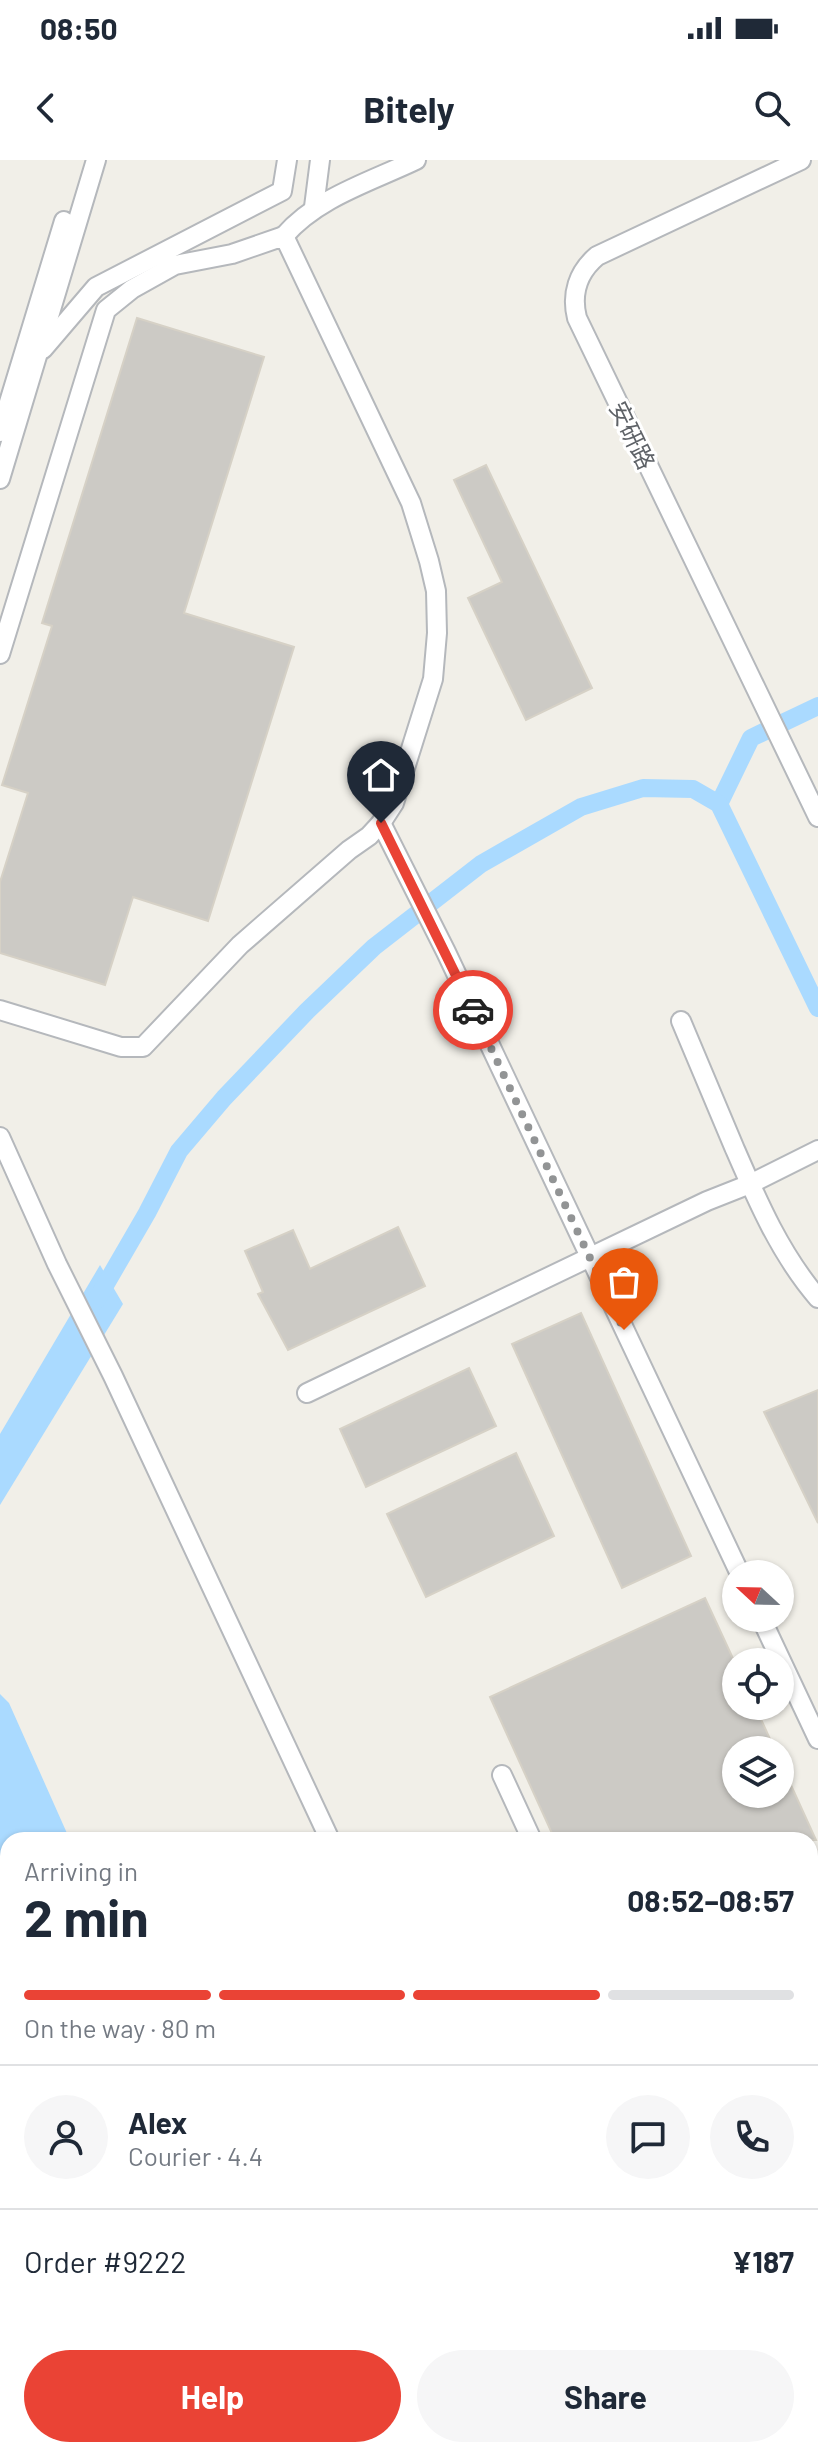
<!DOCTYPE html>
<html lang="en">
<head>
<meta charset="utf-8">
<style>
	:root { --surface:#fff; --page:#f6f6f7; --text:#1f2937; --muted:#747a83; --line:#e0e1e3; --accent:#ea4335 }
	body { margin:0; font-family:Barlow,"Noto Sans SC",sans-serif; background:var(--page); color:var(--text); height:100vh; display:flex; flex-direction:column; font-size:30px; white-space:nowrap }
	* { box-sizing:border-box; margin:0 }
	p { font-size:26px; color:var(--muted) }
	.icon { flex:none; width:44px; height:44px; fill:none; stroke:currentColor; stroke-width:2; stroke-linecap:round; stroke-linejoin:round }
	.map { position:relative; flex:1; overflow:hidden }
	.sheet { position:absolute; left:0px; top:1672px; width:818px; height:626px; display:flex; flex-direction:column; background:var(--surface); border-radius:24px 24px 0 0; box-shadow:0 2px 6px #0004 }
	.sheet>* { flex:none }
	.needle { width:52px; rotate:292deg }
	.fabs { position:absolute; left:722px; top:1400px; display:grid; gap:16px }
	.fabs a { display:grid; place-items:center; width:72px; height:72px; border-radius:50%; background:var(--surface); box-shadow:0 2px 6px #0004; font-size:40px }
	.pin { position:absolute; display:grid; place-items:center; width:68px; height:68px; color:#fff; margin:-82px -34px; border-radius:50% 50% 50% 0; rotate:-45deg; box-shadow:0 0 8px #0007 }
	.pin .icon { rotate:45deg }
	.courier { position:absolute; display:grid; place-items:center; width:80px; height:80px; margin:-40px; border:6px solid #ea4335; border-radius:50%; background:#fff; color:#222; box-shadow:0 2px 10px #0007 }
	.headline em { font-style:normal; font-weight:700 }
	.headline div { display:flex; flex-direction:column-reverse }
	.headline { display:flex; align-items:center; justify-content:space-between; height:136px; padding:0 24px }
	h1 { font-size:52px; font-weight:700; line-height:60px }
	.bar { display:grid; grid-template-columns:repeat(4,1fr); gap:12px 8px; align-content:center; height:96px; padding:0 24px }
	.bar i { height:10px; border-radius:6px; background:var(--line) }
	.bar .on { background:var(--accent) }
	.bar p { grid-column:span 4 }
	.line { display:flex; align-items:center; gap:20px; padding:0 24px; border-top:2px solid var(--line) }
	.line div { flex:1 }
	.round { display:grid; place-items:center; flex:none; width:84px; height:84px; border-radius:42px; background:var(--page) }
	.cta { display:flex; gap:16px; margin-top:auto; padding:16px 24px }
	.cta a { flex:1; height:92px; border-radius:48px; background:var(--accent); color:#fff; font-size:32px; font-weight:700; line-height:92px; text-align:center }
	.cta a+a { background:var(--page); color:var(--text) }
	.status { display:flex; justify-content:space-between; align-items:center; height:56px; padding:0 40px; background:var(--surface); direction:ltr }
	.status svg { height:22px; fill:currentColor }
	header { display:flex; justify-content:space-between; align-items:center; height:104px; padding:0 24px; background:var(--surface); font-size:36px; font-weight:700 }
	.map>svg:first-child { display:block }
	.water { fill:#aadaff }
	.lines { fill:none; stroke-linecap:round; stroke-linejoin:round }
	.canal { stroke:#aadaff; stroke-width:18 }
	.building { fill:#cccac5; stroke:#d6d1c6; stroke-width:2 }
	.minor-casing { stroke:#b5b8bc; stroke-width:22 }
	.minor { stroke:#fff; stroke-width:18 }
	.done { stroke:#929495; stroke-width:8; stroke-dasharray:0 14.4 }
	.route { stroke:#ea4335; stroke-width:10 }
	.labels { text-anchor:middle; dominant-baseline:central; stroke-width:6; stroke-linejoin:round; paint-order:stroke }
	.street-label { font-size:24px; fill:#5f6368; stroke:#fff }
</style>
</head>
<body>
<div class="status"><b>08:50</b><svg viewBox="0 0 49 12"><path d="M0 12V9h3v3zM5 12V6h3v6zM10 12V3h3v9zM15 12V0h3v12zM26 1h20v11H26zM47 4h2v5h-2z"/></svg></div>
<header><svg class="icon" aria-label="back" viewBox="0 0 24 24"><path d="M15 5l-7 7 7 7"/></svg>Bitely<svg class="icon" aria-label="search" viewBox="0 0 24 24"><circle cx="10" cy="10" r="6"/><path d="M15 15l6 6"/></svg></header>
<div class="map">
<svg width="818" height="2297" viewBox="0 0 818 2297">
	<rect width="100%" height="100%" fill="#f1efe8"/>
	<g class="water">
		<path d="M100,1105L123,1144L0,1345V1274Z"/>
		<path d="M0,1534L9,1543L70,1680H8V2234L0,2218Z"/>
		<path d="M35,2290H200L204,2297H39Z"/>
		<path d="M228,2290H356L349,2297H231Z"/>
	</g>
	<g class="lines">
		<g class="canal">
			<path d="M719,644L751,578L818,546"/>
			<path d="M96,1141L147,1053L179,991L224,938L307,851L374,787L481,704L581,647L643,628L693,629L719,644L818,848"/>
		</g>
	</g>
	<g class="building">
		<path d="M137,158L264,197L184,453L294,487L208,761L133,737L105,825L0,793V722L28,633L2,625L52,466L42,463Z"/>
		<path d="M486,305L592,528L526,560L468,438L502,422L454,320Z"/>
		<path d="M398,1067L425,1126L288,1190L258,1134L263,1132L245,1091L293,1070L310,1109Z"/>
		<path d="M581,1153L691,1396L622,1428L512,1184Z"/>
		<path d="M469,1208L496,1266L366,1327L340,1269Z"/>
		<path d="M818,1230V1363L764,1252Z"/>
		<path d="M516,1293L554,1376L426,1437L387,1354Z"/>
		<path d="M705,1438L736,1505V1546H755L775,1590H736V1634H780V1601L816,1680H555L490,1537Z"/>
	</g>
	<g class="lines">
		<g class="minor-casing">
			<g id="minor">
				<path d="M801,0L597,96C578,112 571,134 577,158L818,657"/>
				<path d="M314,47L320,0"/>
				<path d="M284,76C318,37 370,22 416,0"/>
				<path d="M43,189L96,127L282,31L287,0"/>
				<path d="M0,272L64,61"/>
				<path d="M0,319L96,0"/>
				<path d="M0,494L106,150L132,129L175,105L232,94L284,76L411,343L429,401L436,431L437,473L433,519L394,643L381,663L369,676L349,690L240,785L143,887H121L0,850"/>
				<path d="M381,663L446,792L740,1414"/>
				<path d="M681,861C699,903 716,945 734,987C757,1040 780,1094 818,1138"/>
				<path d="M0,977L57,1104L113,1216L330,1680"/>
				<path d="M307,1233L707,1041L750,1024L818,990"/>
				<path d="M761,1458L818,1579"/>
				<path d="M502,1615L532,1680"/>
				<path d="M810,1769L818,1765"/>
				<path d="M810,1983L818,1979"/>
				<path d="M810,2173L818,2190"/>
				<path d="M616,2290L619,2297"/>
			</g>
		</g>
		<use href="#minor" class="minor"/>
	</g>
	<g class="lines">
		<path class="done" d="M473,850L624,1170"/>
		<path class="route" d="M381,663L473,850"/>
	</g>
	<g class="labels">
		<g class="street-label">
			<text transform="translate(633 275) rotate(64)">安研路</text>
		</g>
	</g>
</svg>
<div class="fabs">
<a><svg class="needle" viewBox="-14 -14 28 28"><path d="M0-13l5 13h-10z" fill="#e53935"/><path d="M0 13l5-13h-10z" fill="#747a83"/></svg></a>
<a><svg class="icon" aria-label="locate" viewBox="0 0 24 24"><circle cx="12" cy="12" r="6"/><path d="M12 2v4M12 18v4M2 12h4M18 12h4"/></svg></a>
<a><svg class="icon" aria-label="layers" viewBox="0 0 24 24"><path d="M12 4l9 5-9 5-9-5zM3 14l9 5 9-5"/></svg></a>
</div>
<div class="pin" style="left:624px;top:1170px;background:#ea580c"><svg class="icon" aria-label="bag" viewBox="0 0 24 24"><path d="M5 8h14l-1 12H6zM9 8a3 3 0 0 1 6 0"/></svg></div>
<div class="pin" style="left:381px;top:663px;background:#1f2937"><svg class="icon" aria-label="home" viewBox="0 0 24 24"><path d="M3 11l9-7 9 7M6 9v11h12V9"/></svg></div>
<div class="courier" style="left:473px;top:850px"><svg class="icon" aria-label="car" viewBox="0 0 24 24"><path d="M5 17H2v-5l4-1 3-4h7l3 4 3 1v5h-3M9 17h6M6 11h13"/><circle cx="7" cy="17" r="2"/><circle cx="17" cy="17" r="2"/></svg></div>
<section class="sheet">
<div class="headline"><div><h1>2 min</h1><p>Arriving in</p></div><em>08:52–08:57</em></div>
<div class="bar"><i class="on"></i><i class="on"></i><i class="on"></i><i></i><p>On the way · 80 m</p></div>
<div class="line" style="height:144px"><a class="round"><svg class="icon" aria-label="person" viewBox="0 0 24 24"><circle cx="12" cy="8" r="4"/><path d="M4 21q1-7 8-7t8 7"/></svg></a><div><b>Alex</b><p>Courier · 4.4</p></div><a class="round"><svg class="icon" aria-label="chat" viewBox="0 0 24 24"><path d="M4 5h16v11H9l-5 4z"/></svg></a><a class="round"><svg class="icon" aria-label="phone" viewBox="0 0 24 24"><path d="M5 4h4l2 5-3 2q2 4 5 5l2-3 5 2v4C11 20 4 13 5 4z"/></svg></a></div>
<div class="line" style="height:104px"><div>Order #9222</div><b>¥187</b></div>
<div class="cta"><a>Help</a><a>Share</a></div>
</section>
</div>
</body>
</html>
